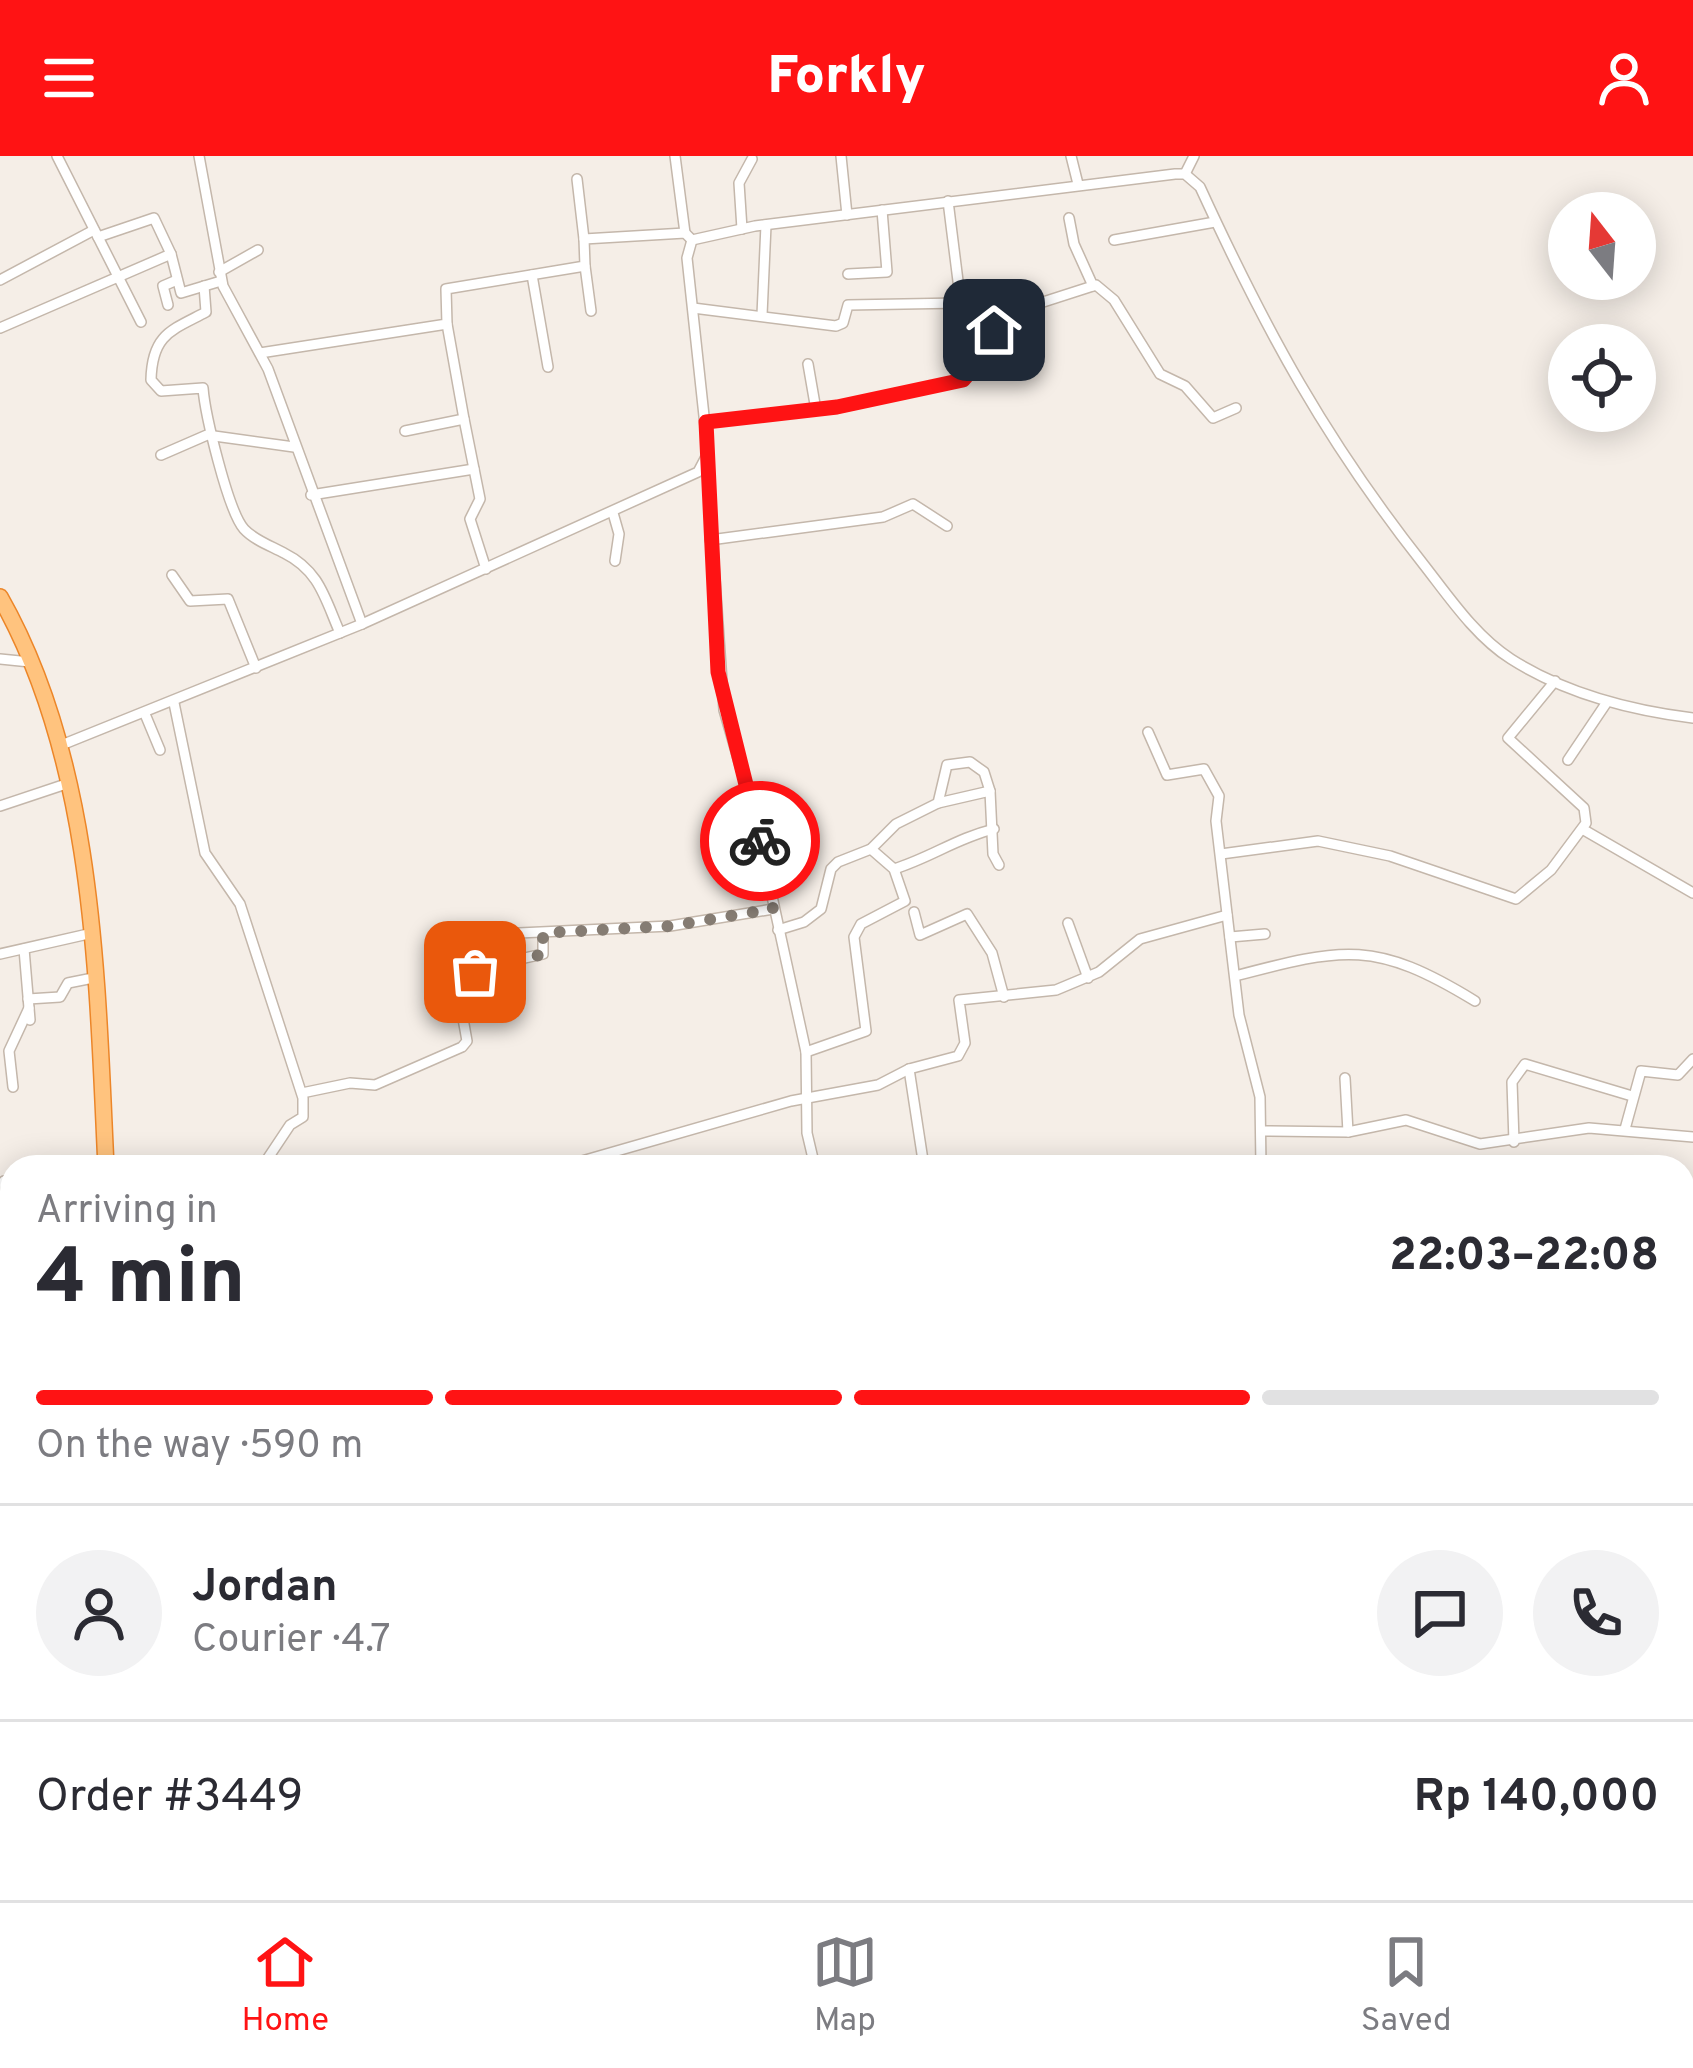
<!DOCTYPE html>
<html lang="en">
<head>
<meta charset="utf-8">
<style>
	:root { --surface:#fff; --page:#f2f2f3; --text:#2b2b33; --muted:#7c7c81; --line:#e1e1e2; --accent:#ff1314 }
	body { margin:0; font-family:Overpass,sans-serif; background:var(--page); color:var(--text); height:100vh; display:flex; flex-direction:column; font-size:45px; white-space:nowrap }
	* { box-sizing:border-box; margin:0 }
	p { font-size:39px; color:var(--muted) }
	.icon { flex:none; width:66px; height:66px; fill:none; stroke:currentColor; stroke-width:2; stroke-linecap:round; stroke-linejoin:round }
	.map { position:relative; flex:1; overflow:hidden }
	.panel { position:absolute; left:0px; top:999px; width:1695px; height:747px; display:flex; flex-direction:column; background:var(--surface); border-radius:36px 36px 0 0; box-shadow:0 6px 30px #0003 }
	.panel>* { flex:none }
	.needle { width:78px; rotate:343deg }
	.buttons { position:absolute; left:1548px; top:36px; display:grid; gap:24px }
	.buttons a { display:grid; place-items:center; width:108px; height:108px; border-radius:50%; background:var(--surface); box-shadow:0 6px 30px #0003; font-size:60px }
	.pin { position:absolute; display:grid; place-items:center; width:102px; height:102px; color:#fff; margin:-51px; border-radius:24px; box-shadow:0 6px 18px #0006 }
	.courier { position:absolute; display:grid; place-items:center; width:120px; height:120px; margin:-60px; border:9px solid #ff1314; border-radius:50%; background:#fff; color:#222; box-shadow:0 3px 15px #0007 }
	.overview em { font-style:normal; font-weight:800 }
	.overview div { display:flex; flex-direction:column-reverse }
	.overview { display:flex; align-items:center; justify-content:space-between; height:204px; padding:0 36px }
	h1 { font-size:78px; font-weight:800; line-height:90px }
	.bar { display:grid; grid-template-columns:repeat(4,1fr); gap:18px 12px; align-content:center; height:144px; padding:0 36px }
	.bar i { height:15px; border-radius:9px; background:var(--line) }
	.bar .selected { background:var(--accent) }
	.bar p { grid-column:span 4 }
	.line { display:flex; align-items:center; gap:30px; padding:0 36px; border-top:3px solid var(--line) }
	.line div { flex:1 }
	.round { display:grid; place-items:center; flex:none; width:126px; height:126px; border-radius:63px; background:var(--page) }
	header { display:flex; justify-content:space-between; align-items:center; height:156px; padding:0 36px; background:var(--accent); color:#fff; font-size:54px; font-weight:800 }
	.tab-bar { display:flex; justify-content:space-around; align-items:center; height:168px; border-top:3px solid var(--line); background:var(--surface); font-size:33px; color:var(--muted) }
	.tab-bar a { display:grid; justify-items:center; gap:6px }
	.tab-bar .selected { color:var(--accent) }
	.map>svg:first-child { display:block }
	.lines { fill:none; stroke-linecap:round; stroke-linejoin:round }
	.minor-casing { stroke:#c4b7ab; stroke-width:12 }
	.trunk-casing { stroke:#ec8629; stroke-width:18 }
	.minor { stroke:#fff; stroke-width:9 }
	.trunk { stroke:#ffc37e; stroke-width:15 }
	.done { stroke:#857c73; stroke-width:12; stroke-dasharray:0 21.6 }
	.route { stroke:#ff1314; stroke-width:15 }
</style>
</head>
<body>
<header><svg class="icon" aria-label="menu" viewBox="0 0 24 24"><path d="M4 6h16M4 12h16M4 18h16"/></svg>Forkly<svg class="icon" aria-label="person" viewBox="0 0 24 24"><circle cx="12" cy="8" r="4"/><path d="M4 21q1-7 8-7t8 7"/></svg></header>
<div class="map">
<svg width="1693" height="1744" viewBox="0 0 1693 1744">
	<rect width="100%" height="100%" fill="#f5eee7"/>
	<g class="lines">
		<g class="minor-casing">
			<g id="minor">
				<path d="M57,0L141,166"/>
				<path d="M199,0L223,130L268,213L362,468"/>
				<path d="M675,0L685,77"/>
				<path d="M841,0L847,59"/>
				<path d="M1071,0L1078,28"/>
				<path d="M1185,18L1194,0"/>
				<path d="M577,23L584,83"/>
				<path d="M948,45L965,181"/>
				<path d="M1069,62L1074,88L1093,130"/>
				<path d="M742,73L739,27L752,3"/>
				<path d="M98,81L154,62L171,98"/>
				<path d="M1114,84L1215,66"/>
				<path d="M585,110L591,155"/>
				<path d="M219,116L258,94"/>
				<path d="M848,118L887,116L882,54"/>
				<path d="M532,119L548,211"/>
				<path d="M0,124L94,74"/>
				<path d="M204,130L206,156C172,174 152,178 151,224L161,235L203,232C205,258 228,355 244,373C254,384 271,390 284,397C320,415 325,443 340,477"/>
				<path d="M168,149L163,130L177,124"/>
				<path d="M693,152L836,170L843,167L848,149L960,147"/>
				<path d="M762,159L766,69"/>
				<path d="M0,172L171,98L181,137L221,125"/>
				<path d="M260,197L447,168L446,133L585,110L584,83L685,77L692,84"/>
				<path d="M808,208L816,254"/>
				<path d="M464,263L480,343L470,363L486,413"/>
				<path d="M706,265L837,252L963,224L969,217L965,181L997,172L1012,156L1096,129L1114,144L1160,218L1185,230L1213,262L1236,252"/>
				<path d="M405,275L464,263L447,168"/>
				<path d="M161,299L207,279L294,291"/>
				<path d="M707,309L724,554L754,658L806,896L807,977L815,1011"/>
				<path d="M311,339L474,313"/>
				<path d="M613,357L619,378L615,405"/>
				<path d="M710,384L883,361L913,348L947,370"/>
				<path d="M172,419L190,445L228,443L256,512"/>
				<path d="M0,503L30,506"/>
				<path d="M174,547L205,697L240,748L303,942V961L290,969L262,1011"/>
				<path d="M145,558L160,594"/>
				<path d="M1148,576L1167,619L1204,613L1219,640L1216,665L1239,859L1260,941L1261,1011"/>
				<path d="M59,590L362,468L698,316L708,297L687,102L692,84L755,70L1175,18H1185L1200,31C1266,175 1326,285 1424,409C1449,441 1476,481 1511,503C1566,538 1629,554 1693,562"/>
				<path d="M1568,604L1607,546"/>
				<path d="M938,647L990,635L993,698L999,709"/>
				<path d="M0,650L69,627"/>
				<path d="M1584,674L1693,737"/>
				<path d="M1221,698L1318,685L1390,700L1516,743L1551,714L1586,667L1584,652L1508,582L1555,525"/>
				<path d="M894,713C930,702 957,682 994,673"/>
				<path d="M914,756L920,779L967,758L992,797L1004,841"/>
				<path d="M1068,767L1088,822"/>
				<path d="M778,774L804,766L821,753L831,713L838,706L871,693L896,668L938,647L947,609L970,606L984,616L990,635"/>
				<path d="M497,778L670,770L773,753"/>
				<path d="M1230,781L1265,778"/>
				<path d="M24,793L30,864"/>
				<path d="M0,798L88,778"/>
				<path d="M1235,820C1345,791 1375,784 1475,845"/>
				<path d="M28,843L60,841L68,827L93,822"/>
				<path d="M806,896L866,875L854,781L861,768L905,745L894,713L871,693"/>
				<path d="M909,913L924,1011"/>
				<path d="M1345,922L1348,976"/>
				<path d="M13,931L9,895L29,852"/>
				<path d="M302,937L350,927L375,929L462,891L467,885L459,840L465,824L493,809L543,798V777"/>
				<path d="M1625,973L1641,915L1678,919L1693,903"/>
				<path d="M1262,975L1348,976L1406,964L1480,988L1589,972L1693,981"/>
				<path d="M1514,986L1512,926L1525,908L1632,940"/>
				<path d="M561,1011L791,945L878,929L909,913L958,900L965,887L959,844L1056,834L1099,816L1140,783L1227,759"/>
				<path d="M4,1025L12,1093"/>
				<path d="M1683,1114L1693,1111"/>
				<path d="M0,1125L12,1122"/>
				<path d="M1683,1129L1693,1175"/>
				<path d="M1683,1275L1693,1277"/>
				<path d="M12,1391L4,1397L12,1436"/>
				<path d="M0,1451L12,1449"/>
				<path d="M0,1490L12,1489"/>
				<path d="M1683,1501L1693,1500"/>
				<path d="M1683,1607L1693,1606"/>
				<path d="M1683,1657H1693"/>
				<path d="M769,1734L773,1744"/>
				<path d="M1382,1734L1384,1744"/>
				<path d="M522,1744V1734"/>
				<path d="M867,1744L896,1734"/>
				<path d="M1411,1744L1445,1734"/>
				<path d="M1572,1744L1573,1734"/>
			</g>
		</g>
		<g class="trunk-casing">
			<g id="trunk">
				<path d="M0,441C95,608 97,823 106,1011"/>
				<path d="M393,1734L400,1744"/>
			</g>
		</g>
		<use href="#minor" class="minor"/>
		<use href="#trunk" class="trunk"/>
	</g>
	<g class="lines">
		<path class="done" d="M475,816L543,798V777L670,770L773,753L760,685"/>
		<path class="route" d="M760,685L718,516L706,266L837,251L963,224L969,217L965,181L994,174"/>
	</g>
</svg>
<div class="buttons">
<a><svg class="needle" viewBox="-14 -14 28 28"><path d="M0-13l5 13h-10z" fill="#e53935"/><path d="M0 13l5-13h-10z" fill="#7c7c81"/></svg></a>
<a><svg class="icon" aria-label="locate" viewBox="0 0 24 24"><circle cx="12" cy="12" r="6"/><path d="M12 2v4M12 18v4M2 12h4M18 12h4"/></svg></a>
</div>
<div class="pin" style="left:475px;top:816px;background:#ea580c"><svg class="icon" aria-label="bag" viewBox="0 0 24 24"><path d="M5 8h14l-1 12H6zM9 8a3 3 0 0 1 6 0"/></svg></div>
<div class="pin" style="left:994px;top:174px;background:#1f2937"><svg class="icon" aria-label="home" viewBox="0 0 24 24"><path d="M3 11l9-7 9 7M6 9v11h12V9"/></svg></div>
<div class="courier" style="left:760px;top:685px"><svg class="icon" aria-label="bike" viewBox="0 0 24 24"><circle cx="6" cy="16" r="4"/><circle cx="18" cy="16" r="4"/><path d="M6 16l4-8h5l3 8M10 8l3 8H6M13 5h3"/></svg></div>
<section class="panel">
<div class="overview"><div><h1>4 min</h1><p>Arriving in</p></div><em>22:03–22:08</em></div>
<div class="bar"><i class="selected"></i><i class="selected"></i><i class="selected"></i><i></i><p>On the way · 590 m</p></div>
<div class="line" style="height:216px"><a class="round"><svg class="icon" aria-label="person" viewBox="0 0 24 24"><circle cx="12" cy="8" r="4"/><path d="M4 21q1-7 8-7t8 7"/></svg></a><div><b>Jordan</b><p>Courier · 4.7</p></div><a class="round"><svg class="icon" aria-label="chat" viewBox="0 0 24 24"><path d="M4 5h16v11H9l-5 4z"/></svg></a><a class="round"><svg class="icon" aria-label="phone" viewBox="0 0 24 24"><path d="M5 4h4l2 5-3 2q2 4 5 5l2-3 5 2v4C11 20 4 13 5 4z"/></svg></a></div>
<div class="line" style="height:156px"><div>Order #3449</div><b>Rp 140,000</b></div>
</section>
</div>
<nav class="tab-bar">
<a class="selected"><svg class="icon" aria-label="home" viewBox="0 0 24 24"><path d="M3 11l9-7 9 7M6 9v11h12V9"/></svg>Home</a>
<a><svg class="icon" aria-label="map" viewBox="0 0 24 24"><path d="M3 6l6-2 6 2 6-2v14l-6 2-6-2-6 2zM9 4v14M15 6v14"/></svg>Map</a>
<a><svg class="icon" aria-label="saved" viewBox="0 0 24 24"><path d="M7 4h10v16l-5-4-5 4z"/></svg>Saved</a>
</nav>
</body>
</html>
